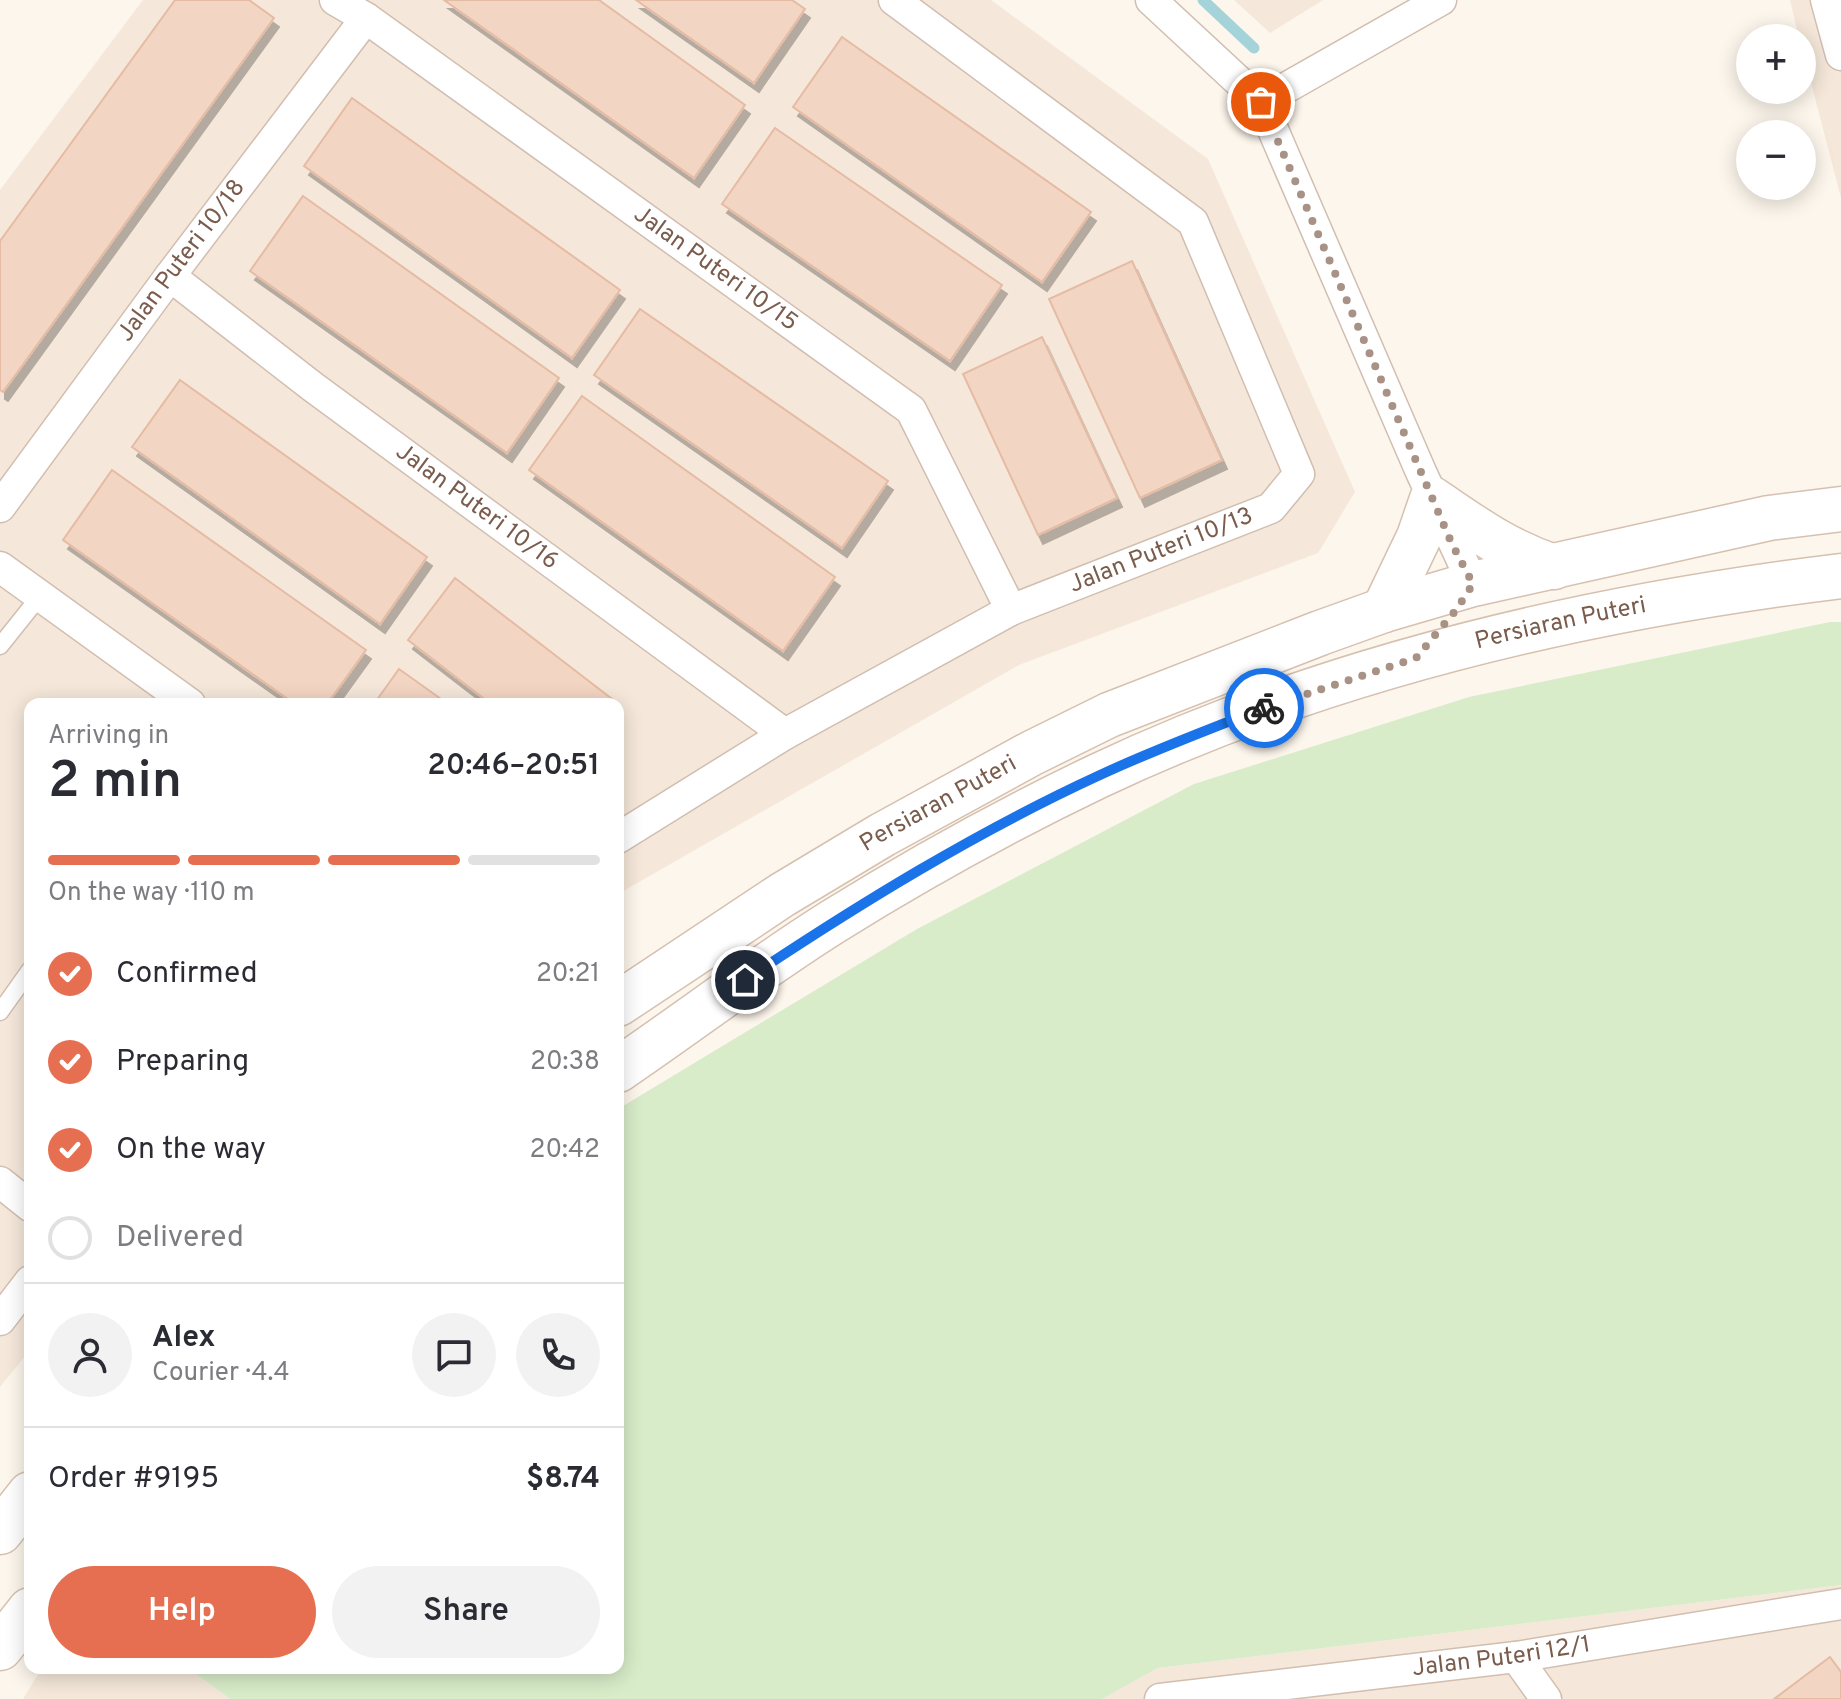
<!DOCTYPE html>
<html lang="en">
<head>
<meta charset="utf-8">
<style>
	:root { --surface:#fff; --page:#f2f2f3; --text:#2b2b33; --muted:#7c7c81; --line:#e1e1e2; --accent:#e76f51 }
	body { margin:0; font-family:Overpass,sans-serif; background:var(--page); color:var(--text); height:100vh; display:flex; flex-direction:column; font-size:30px; white-space:nowrap }
	* { box-sizing:border-box; margin:0 }
	p { font-size:26px; color:var(--muted) }
	.icon { flex:none; width:44px; height:44px; fill:none; stroke:currentColor; stroke-width:2; stroke-linecap:round; stroke-linejoin:round }
	.map { position:relative; flex:1; overflow:hidden }
	.sheet { position:absolute; left:24px; top:698px; width:600px; height:976px; display:flex; flex-direction:column; background:var(--surface); border-radius:16px; box-shadow:0 4px 20px #0003 }
	.sheet>* { flex:none }
	.buttons { position:absolute; left:1736px; top:24px; display:grid; gap:16px }
	.buttons a { display:grid; place-items:center; width:80px; height:80px; border-radius:50%; background:var(--surface); box-shadow:0 4px 20px #0003; font-size:40px }
	.pin { position:absolute; display:grid; place-items:center; width:68px; height:68px; color:#fff; margin:-34px; border:4px solid #fff; border-radius:50%; box-shadow:0 2px 8px #0007 }
	.courier { position:absolute; display:grid; place-items:center; width:80px; height:80px; margin:-40px; border:6px solid #1a73e8; border-radius:50%; background:#fff; color:#222; box-shadow:0 2px 10px #0007 }
	.overview em { font-style:normal; font-weight:600 }
	.overview div { display:flex; flex-direction:column-reverse }
	.overview { display:flex; align-items:center; justify-content:space-between; height:136px; padding:0 24px }
	h1 { font-size:52px; font-weight:600; line-height:60px }
	.bar { display:grid; grid-template-columns:repeat(4,1fr); gap:12px 8px; align-content:center; height:96px; padding:0 24px }
	.bar i { height:10px; border-radius:6px; background:var(--line) }
	.bar .on { background:var(--accent) }
	.bar p { grid-column:span 4 }
	.line { display:flex; align-items:center; gap:20px; padding:0 24px; border-top:2px solid var(--line) }
	.line div { flex:1 }
	.round { display:grid; place-items:center; flex:none; width:84px; height:84px; border-radius:42px; background:var(--page) }
	ol { padding:0 24px; list-style:none }
	li { display:flex; align-items:center; gap:24px; height:88px }
	li p { margin-inline-start:auto }
	li .icon { padding:8px; border-radius:50%; background:var(--accent); color:#fff; stroke-width:4 }
	li:last-child { color:var(--muted) }
	li i { width:44px; height:44px; border:4px solid var(--line); border-radius:50% }
	.cta { display:flex; gap:16px; margin-top:auto; padding:16px 24px }
	.cta a { flex:1; height:92px; border-radius:48px; background:var(--accent); color:#fff; font-size:32px; font-weight:600; line-height:92px; text-align:center }
	.cta a+a { background:var(--page); color:var(--text) }
	.map>svg:first-child { display:block }
	.residential { fill:#f5e8da }
	.green { fill:#d8ecc9 }
	.lines { fill:none; stroke-linecap:round; stroke-linejoin:round }
	.stream { stroke:#a5d3da; stroke-width:11 }
	.building { fill:#f3d5c3; stroke:#e6bba3; stroke-width:2; filter:url(#shadow) }
	.service-casing { stroke:#d1beb0; stroke-width:19 }
	.minor-casing { stroke:#d1beb0; stroke-width:33 }
	.secondary-casing { stroke:#d6c0b0; stroke-width:47 }
	.service { stroke:#fff; stroke-width:16 }
	.minor { stroke:#fff; stroke-width:30 }
	.secondary { stroke:#fff; stroke-width:44 }
	.done { stroke:#a89285; stroke-width:8; stroke-dasharray:0 14.4 }
	.route { stroke:#1a73e8; stroke-width:10 }
	.labels { text-anchor:middle; dominant-baseline:central; stroke-width:6; stroke-linejoin:round; paint-order:stroke }
	.street-label { font-size:24px; fill:#7a5c4d; stroke:#fffaf3 }
</style>
</head>
<body>
<div class="map">
<svg width="1841" height="1699" viewBox="0 0 1841 1699">
	<defs>
		<filter id="shadow"><feDropShadow dx="5" dy="9" stdDeviation="0" flood-color="#0004"/></filter>
	</defs>
	<rect width="100%" height="100%" fill="#fdf6ec"/>
	<g class="residential">
		<path d="M143,0H991L1208,159L1355,492L1318,553L1019,665L618,894V704H30V1350L0,1387V190Z"/>
		<path d="M1234,0H1323L1270,33Z"/>
		<path d="M1790,0H1841V198L1802,48V38H1799Z"/>
		<path d="M1841,1585V1699H1102L1158,1668Z"/>
		<path d="M42,1668H188L230,1699H23Z"/>
	</g>
	<path class="green" d="M1830,622H1841V1585L1158,1668L1102,1699H230L188,1668H618V1109L917,929L1194,784L1469,697Z"/>
	<g class="lines">
		<path class="stream" d="M1203,0L1254,48"/>
	</g>
	<g class="building">
		<path d="M175,0H249L274,18L3,392L0,390V241Z"/>
		<path d="M444,0H599L745,105L694,178Z"/>
		<path d="M636,0H792L805,9L754,83Z"/>
		<path d="M842,37L1091,212L1042,282L793,107Z"/>
		<path d="M352,98L620,290L572,358L304,166Z"/>
		<path d="M775,128L1002,285L950,361L722,204Z"/>
		<path d="M303,196L559,378L507,453L250,271Z"/>
		<path d="M1132,261L1222,460L1140,498L1049,299Z"/>
		<path d="M640,309L888,481L842,548L594,375Z"/>
		<path d="M1042,337L1117,498L1038,535L963,374Z"/>
		<path d="M180,380L427,557L380,624L132,447Z"/>
		<path d="M582,396L835,577L783,651L529,470Z"/>
		<path d="M112,470L366,650L327,704H295L63,540Z"/>
		<path d="M455,578L612,699L608,704H491L408,640Z"/>
		<path d="M399,669L448,704H374Z"/>
		<path d="M1830,1657L1841,1672V1699H1774Z"/>
	</g>
	<g class="lines">
		<g class="service-casing">
			<g id="service">
				<path d="M0,646L40,596"/>
				<path d="M0,1012L30,970"/>
			</g>
		</g>
		<g class="minor-casing">
			<g id="minor">
				<path id="s1" d="M335,0L366,18L911,410L1011,610"/>
				<path d="M1151,0L1261,102L1421,472L1473,584"/>
				<path d="M1826,0L1841,55"/>
				<path d="M1261,102L1441,0"/>
				<path id="s2" d="M170,276L313,387L785,734"/>
				<path id="s3" d="M0,507L170,276L366,18"/>
				<path d="M0,567L190,704"/>
				<path id="s4" d="M618,838L785,734L1011,610L1271,508L1299,474L1193,222L894,0"/>
				<path d="M0,1182L30,1206"/>
				<path d="M0,1320L30,1281"/>
				<path d="M1516,1657L1546,1699"/>
				<path id="s5" d="M1160,1699L1516,1657L1841,1604"/>
			</g>
		</g>
		<g class="secondary-casing">
			<g id="secondary">
				<path d="M1384,610L1419,537L1432,499C1475,528 1504,550 1554,567"/>
				<path id="s6" d="M618,1004L782,895L882,835L1032,753L1109,715L1320,633L1384,610L1473,584L1769,518L1841,509"/>
				<path id="s7" d="M618,1070C690,1021 759,968 834,921C919,868 1008,819 1098,776C1330,666 1588,607 1841,576"/>
				<path d="M0,1532L30,1494"/>
				<path d="M0,1648L30,1610"/>
			</g>
		</g>
		<use href="#service" class="service"/>
		<use href="#minor" class="minor"/>
		<use href="#secondary" class="secondary"/>
	</g>
	<g class="lines">
		<path class="done" d="M1261,102L1452,544L1473,584L1456,610L1416,658L1264,708"/>
		<path class="route" d="M745,980C859,904 976,832 1100,775C1154,750 1209,729 1264,708"/>
	</g>
	<g class="labels">
		<g class="street-label">
			<text stroke="none"><textPath href="#s3" startOffset="306">Jalan Puteri 10/18</textPath></text>
			<text stroke="none"><textPath href="#s1" startOffset="466">Jalan Puteri 10/15</textPath></text>
			<text stroke="none"><textPath href="#s2" startOffset="384">Jalan Puteri 10/16</textPath></text>
			<text stroke="none"><textPath href="#s4" startOffset="616">Jalan Puteri 10/13</textPath></text>
			<text stroke="none"><textPath href="#s7" startOffset="1052">Persiaran Puteri</textPath></text>
			<text stroke="none"><textPath href="#s6" startOffset="378">Persiaran Puteri</textPath></text>
			<text stroke="none"><textPath href="#s5" startOffset="344">Jalan Puteri 12/1</textPath></text>
		</g>
	</g>
</svg>
<div class="buttons">
<a>+</a>
<a>−</a>
</div>
<div class="pin" style="left:1261px;top:102px;background:#ea580c"><svg class="icon" aria-label="bag" viewBox="0 0 24 24"><path d="M5 8h14l-1 12H6zM9 8a3 3 0 0 1 6 0"/></svg></div>
<div class="pin" style="left:745px;top:980px;background:#1f2937"><svg class="icon" aria-label="home" viewBox="0 0 24 24"><path d="M3 11l9-7 9 7M6 9v11h12V9"/></svg></div>
<div class="courier" style="left:1264px;top:708px"><svg class="icon" aria-label="bike" viewBox="0 0 24 24"><circle cx="6" cy="16" r="4"/><circle cx="18" cy="16" r="4"/><path d="M6 16l4-8h5l3 8M10 8l3 8H6M13 5h3"/></svg></div>
<section class="sheet">
<div class="overview"><div><h1>2 min</h1><p>Arriving in</p></div><em>20:46–20:51</em></div>
<div class="bar"><i class="on"></i><i class="on"></i><i class="on"></i><i></i><p>On the way · 110 m</p></div>
<ol>
<li><svg class="icon" aria-label="check" viewBox="0 0 24 24"><path d="M5 12l5 5 9-10"/></svg>Confirmed<p>20:21</p></li>
<li><svg class="icon" aria-label="check" viewBox="0 0 24 24"><path d="M5 12l5 5 9-10"/></svg>Preparing<p>20:38</p></li>
<li><svg class="icon" aria-label="check" viewBox="0 0 24 24"><path d="M5 12l5 5 9-10"/></svg>On the way<p>20:42</p></li>
<li><i></i>Delivered</li>
</ol>
<div class="line" style="height:144px"><a class="round"><svg class="icon" aria-label="person" viewBox="0 0 24 24"><circle cx="12" cy="8" r="4"/><path d="M4 21q1-7 8-7t8 7"/></svg></a><div><b>Alex</b><p>Courier · 4.4</p></div><a class="round"><svg class="icon" aria-label="chat" viewBox="0 0 24 24"><path d="M4 5h16v11H9l-5 4z"/></svg></a><a class="round"><svg class="icon" aria-label="phone" viewBox="0 0 24 24"><path d="M5 4h4l2 5-3 2q2 4 5 5l2-3 5 2v4C11 20 4 13 5 4z"/></svg></a></div>
<div class="line" style="height:104px"><div>Order #9195</div><b>$8.74</b></div>
<div class="cta"><a>Help</a><a>Share</a></div>
</section>
</div>
</body>
</html>
